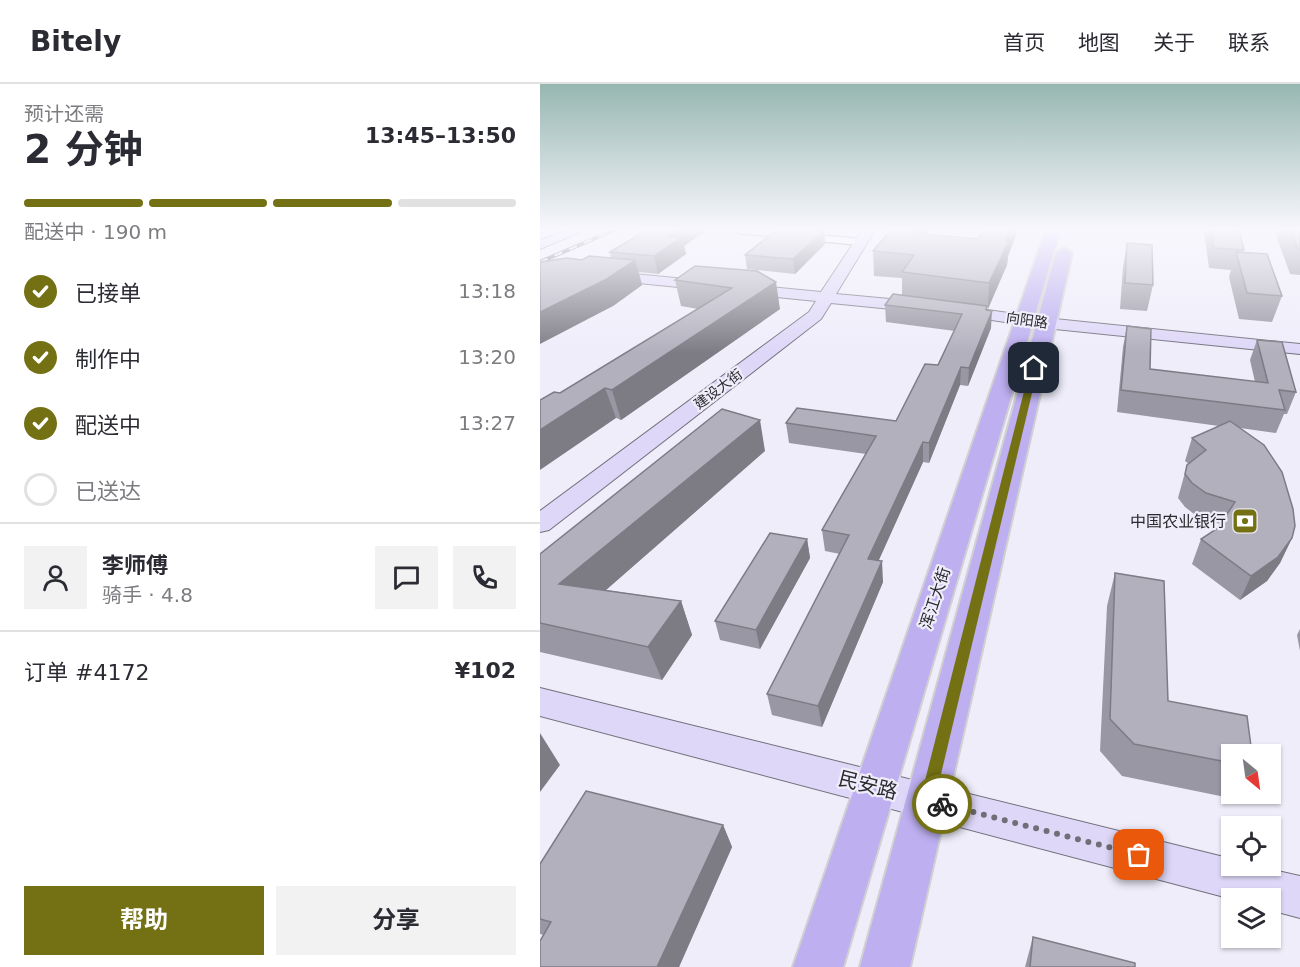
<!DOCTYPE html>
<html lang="zh">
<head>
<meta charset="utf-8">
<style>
	:root { --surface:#fff; --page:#f2f2f3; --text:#2b2b33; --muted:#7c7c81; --line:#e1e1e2; --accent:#747114 }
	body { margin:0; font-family:"DejaVu Sans","Noto Sans SC",sans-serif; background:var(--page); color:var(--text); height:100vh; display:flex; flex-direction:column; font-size:22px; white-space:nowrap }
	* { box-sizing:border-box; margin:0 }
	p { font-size:20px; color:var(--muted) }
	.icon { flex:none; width:33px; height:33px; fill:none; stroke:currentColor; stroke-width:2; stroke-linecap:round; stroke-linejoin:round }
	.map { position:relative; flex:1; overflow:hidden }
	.drawer { display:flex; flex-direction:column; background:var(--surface); width:540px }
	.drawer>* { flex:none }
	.needle { width:39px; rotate:151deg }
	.tools { position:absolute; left:681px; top:660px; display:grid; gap:12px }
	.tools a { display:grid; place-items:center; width:60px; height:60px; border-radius:0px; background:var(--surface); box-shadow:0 2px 4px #0004; font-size:30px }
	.pin { position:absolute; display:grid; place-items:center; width:51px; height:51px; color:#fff; margin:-26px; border-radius:12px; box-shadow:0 3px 9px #0006 }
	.courier { position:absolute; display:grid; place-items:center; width:60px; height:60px; margin:-30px; border:4px solid #747114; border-radius:50%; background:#fff; color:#222; box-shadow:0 2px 8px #0007 }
	.headline em { font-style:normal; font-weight:700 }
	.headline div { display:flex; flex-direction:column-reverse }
	.headline { display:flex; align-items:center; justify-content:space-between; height:102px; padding:0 24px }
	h1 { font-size:39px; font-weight:700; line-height:45px }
	.bar { display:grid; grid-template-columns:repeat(4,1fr); gap:9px 6px; align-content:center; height:72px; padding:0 24px }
	.bar i { height:8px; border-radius:4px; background:var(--line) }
	.bar .on { background:var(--accent) }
	.bar p { grid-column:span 4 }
	.line { display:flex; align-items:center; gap:15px; padding:0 24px; border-top:2px solid var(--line) }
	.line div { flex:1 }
	.round { display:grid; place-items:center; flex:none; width:63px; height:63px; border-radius:0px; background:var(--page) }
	ol { padding:0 24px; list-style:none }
	li { display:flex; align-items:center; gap:18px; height:66px }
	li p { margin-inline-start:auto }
	li .icon { padding:6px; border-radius:50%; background:var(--accent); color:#fff; stroke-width:4 }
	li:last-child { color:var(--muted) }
	li i { width:33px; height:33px; border:3px solid var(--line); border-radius:50% }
	.button { display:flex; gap:12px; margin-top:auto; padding:12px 24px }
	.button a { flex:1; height:69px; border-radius:0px; background:var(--accent); color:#fff; font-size:24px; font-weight:700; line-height:69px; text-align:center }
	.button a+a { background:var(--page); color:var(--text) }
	header { display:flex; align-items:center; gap:36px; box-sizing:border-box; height:84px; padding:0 30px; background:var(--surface); border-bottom:2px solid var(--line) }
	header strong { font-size:28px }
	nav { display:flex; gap:33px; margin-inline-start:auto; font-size:21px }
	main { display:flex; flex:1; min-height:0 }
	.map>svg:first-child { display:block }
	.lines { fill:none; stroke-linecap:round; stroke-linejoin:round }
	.street-casing { stroke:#71707b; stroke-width:3 }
	.secondary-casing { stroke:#71707b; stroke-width:2 }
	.primary-casing { stroke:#d0d0d1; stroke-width:4 }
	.street { fill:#fff; fill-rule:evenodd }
	.secondary { fill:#ded7f8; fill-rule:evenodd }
	.primary { fill:#bdaff0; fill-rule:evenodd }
	.rail-casing { stroke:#64636a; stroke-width:4 }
	.rail { stroke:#efedfa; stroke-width:2; stroke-dasharray:8; stroke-linecap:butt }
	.wall { fill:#9997a3 }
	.shaded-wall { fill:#7d7b84 }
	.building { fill:#b2b0bd; stroke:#7d7b84; stroke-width:1.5 }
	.route { fill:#747114 }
	.done { stroke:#706e76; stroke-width:6; stroke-dasharray:0 10.8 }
	.labels { text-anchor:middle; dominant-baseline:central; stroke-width:4.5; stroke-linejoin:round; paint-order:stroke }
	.far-street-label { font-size:14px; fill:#2b2a2f; stroke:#efedfa }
	.poi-label { font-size:16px; fill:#2b2a2f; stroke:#efedfa; text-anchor:end }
	.street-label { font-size:16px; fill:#2b2a2f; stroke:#efedfa }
	.near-street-label { font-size:20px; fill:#2b2a2f; stroke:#efedfa }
</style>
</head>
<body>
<header>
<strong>Bitely</strong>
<nav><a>首页</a><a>地图</a><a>关于</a><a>联系</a></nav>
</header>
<main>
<section class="drawer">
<div class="headline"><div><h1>2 分钟</h1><p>预计还需</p></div><em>13:45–13:50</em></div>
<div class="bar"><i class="on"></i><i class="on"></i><i class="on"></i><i></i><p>配送中 · 190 m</p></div>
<ol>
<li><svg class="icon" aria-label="check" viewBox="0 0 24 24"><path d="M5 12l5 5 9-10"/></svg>已接单<p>13:18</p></li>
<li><svg class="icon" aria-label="check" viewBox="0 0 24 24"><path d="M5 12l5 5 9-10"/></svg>制作中<p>13:20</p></li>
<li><svg class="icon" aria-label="check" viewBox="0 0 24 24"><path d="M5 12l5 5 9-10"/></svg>配送中<p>13:27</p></li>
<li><i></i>已送达</li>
</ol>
<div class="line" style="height:108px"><a class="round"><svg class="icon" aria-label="person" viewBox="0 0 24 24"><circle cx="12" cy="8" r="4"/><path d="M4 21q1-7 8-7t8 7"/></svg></a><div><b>李师傅</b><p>骑手 · 4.8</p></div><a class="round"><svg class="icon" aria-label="chat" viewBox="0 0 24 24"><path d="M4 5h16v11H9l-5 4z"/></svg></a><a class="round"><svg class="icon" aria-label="phone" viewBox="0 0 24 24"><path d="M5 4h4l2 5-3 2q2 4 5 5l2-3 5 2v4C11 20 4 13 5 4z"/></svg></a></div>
<div class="line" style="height:78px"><div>订单 #4172</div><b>¥102</b></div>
<div class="button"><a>帮助</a><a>分享</a></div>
</section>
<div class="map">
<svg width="760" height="883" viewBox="0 0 760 883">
	<rect width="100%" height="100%" fill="#efedfa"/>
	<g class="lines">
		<g class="street-casing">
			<path id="street" d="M194,146H224L320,155L325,158L320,161L199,149Z"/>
		</g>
		<g class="secondary-casing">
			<g id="secondary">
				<path d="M27,146H45L0,165V156Z"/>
				<path d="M322,146H335L296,210L382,218L390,223L388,226L382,228L291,219L281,235L9,446L0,448V427L269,228L276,217L0,189V181L281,208Z"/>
				<path d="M418,222L505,234L760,260V270L505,244L412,230L410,227Z"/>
				<path d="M0,604L692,775V782H716L760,792V834L730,826V814L692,815L0,632Z"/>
			</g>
		</g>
		<g class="primary-casing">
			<g id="primary">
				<path d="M506,146H520L303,883H253Z"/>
				<path d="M524,164L532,169L370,883H320L516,169Z"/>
			</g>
		</g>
		<use href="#street" class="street"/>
		<use href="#secondary" class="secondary"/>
		<use href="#primary" class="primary"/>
		<g class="rail-casing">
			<path id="rail" d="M0,178L74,146"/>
		</g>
		<use href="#rail" class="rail"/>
	</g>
	<g class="wall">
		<path d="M236,146H287L284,149L285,160L255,190L207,185L205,171Z"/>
		<path d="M389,146L387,150L438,155L442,146H478L468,172L467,181L447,225L451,244L428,302L420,301L389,379L383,378L338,477L343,498L282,643L232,631L227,610L300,470L285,467L282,446L326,370L249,359L246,339L356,337L398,281L415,247L346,238L345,221L362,211V194L334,192L333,167Z"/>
		<path d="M664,146H699L704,166L703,168L742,212L732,238L699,235L689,193L691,186L669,184Z"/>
		<path d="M738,146H760V191L750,190L736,151Z"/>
		<path d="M99,149L144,162L146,170L118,190L99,188L102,201L73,222L42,176L71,174L70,168L100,151Z"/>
		<path d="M587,159L613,201L607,227L580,225L583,183Z"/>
		<path d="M155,182L240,225L81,336L20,309L158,225L141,222L135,196Z"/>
		<path d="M587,242L610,285L715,298L710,276L717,256L756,308L747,330H744L736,349L700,344L752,454L740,479L727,497L700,516L652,480L661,455L678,444L680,440L658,433L645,423L638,414L647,381L649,380L645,377L652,354L679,342L577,328L583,263Z"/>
		<path d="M225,367L66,506L141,517L152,551L122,596L0,568V470Z"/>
		<path d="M267,455L270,474L220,565L180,556L175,537Z"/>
		<path d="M575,489L628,617L692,670V710H699L695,715L582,692L560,667L567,522Z"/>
		<path d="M760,545V567L757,551Z"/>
		<path d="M183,741L192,763L139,883H0L4,851L0,850V780Z"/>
		<path d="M493,853L595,883H485Z"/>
	</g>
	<g class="shaded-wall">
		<path d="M139,146H168L144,162L146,170L118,190L114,172L129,152Z"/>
		<path d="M376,146H389L375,173L374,149Z"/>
		<path d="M470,146H478L468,172L467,181L448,225L449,199Z"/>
		<path d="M284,147L285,160L255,190L253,175Z"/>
		<path d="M95,176L102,201L73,222L0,260V228Z"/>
		<path d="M236,198L240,225L81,336L72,306Z"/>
		<path d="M452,227L451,244L428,302L429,284Z"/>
		<path d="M421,283L420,301L389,379V359Z"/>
		<path d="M65,304L76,334L0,386V346Z"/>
		<path d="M220,336L225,367L35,533L19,500Z"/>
		<path d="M383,358V378L330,496L328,475Z"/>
		<path d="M752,454L740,479L727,497L700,516L711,492Z"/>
		<path d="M267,455L270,474L220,565L216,546Z"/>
		<path d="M342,477L343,498L282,643L278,622Z"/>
		<path d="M141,517L152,551L122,596L108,563Z"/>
		<path d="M0,649L20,681L0,708Z"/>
		<path d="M183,741L192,763L139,883H117Z"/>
	</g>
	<g class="building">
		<path d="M105,146H139L129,152L142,153L114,172L70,168L102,149H99Z"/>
		<path d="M236,146H274L284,147L253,175L205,171Z"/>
		<path d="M351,146H376L374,149L438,155L442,146H470L466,157H469L449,199L362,188L374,171L333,167Z"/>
		<path d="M671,146H699L704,166L674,164Z"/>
		<path d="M751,146H760V166L758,165Z"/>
		<path d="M587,159L612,161L613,201L585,199Z"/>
		<path d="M696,168L727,170L742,212L707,209Z"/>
		<path d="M49,172L95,176L65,196L0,228V178L27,174L42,176Z"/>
		<path d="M155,182L217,187L236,198L72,306L65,304L0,346V316L14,308L20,309L192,204L135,196Z"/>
		<path d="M353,210L447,222L446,226L452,227L429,284L421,283L389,359L383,358L328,475L342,477L278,622L227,610L309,451L282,446L336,352L246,339L257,324L356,337L385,280L398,281L422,230L345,221Z"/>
		<path d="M587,242L611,245L610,285L728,299L717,256L742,258L756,308L739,306L745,326L581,306Z"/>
		<path d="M182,325L220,336L19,500L141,517L108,563L0,539V470Z"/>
		<path d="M690,337L724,361L742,388L753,425L755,442L752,454L738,473L711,492L661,455L678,444L695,418L666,409L652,399L645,390L647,381L666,366L652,354Z"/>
		<path d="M230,449L267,455L216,546L175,537Z"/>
		<path d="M575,489L624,497L628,617L707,632L712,670H692V679L594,660L570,635Z"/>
		<path d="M46,707L183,741L117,883H0V857L11,838L0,835V780Z"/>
		<path d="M493,853L595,879V883H490Z"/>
	</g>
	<linearGradient id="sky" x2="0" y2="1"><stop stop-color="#97b7b1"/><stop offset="0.54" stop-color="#f8f7fd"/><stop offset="1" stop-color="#f8f7fd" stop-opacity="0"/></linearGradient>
	<rect width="760" height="269" fill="url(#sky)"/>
	<path class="route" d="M494,282L498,284L396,711L407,715L409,720L407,724L402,726L382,721L380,716L490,284Z"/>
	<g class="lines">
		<path class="done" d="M402,720L599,771"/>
	</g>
	<defs>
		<g id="bank-square" transform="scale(1.35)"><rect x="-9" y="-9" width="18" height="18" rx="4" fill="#747114" stroke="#efedfa"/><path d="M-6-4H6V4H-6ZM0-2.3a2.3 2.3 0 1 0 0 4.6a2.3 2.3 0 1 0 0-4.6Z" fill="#fff"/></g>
	</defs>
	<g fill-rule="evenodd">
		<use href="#bank-square" x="705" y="437"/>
	</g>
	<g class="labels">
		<g class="far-street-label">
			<text transform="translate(487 236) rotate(8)">向阳路</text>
			<text transform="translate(178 305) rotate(-37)">建设大街</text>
		</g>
		<g class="poi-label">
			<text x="686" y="437">中国农业银行</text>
		</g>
		<g class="street-label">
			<text transform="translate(395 514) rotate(-72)">浑江大街</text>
		</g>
		<g class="near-street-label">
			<text transform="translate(328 701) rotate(14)">民安路</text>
		</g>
	</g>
</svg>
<div class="tools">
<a><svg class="needle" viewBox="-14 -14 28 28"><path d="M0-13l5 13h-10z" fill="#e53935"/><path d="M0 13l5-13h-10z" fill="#7c7c81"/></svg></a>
<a><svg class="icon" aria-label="locate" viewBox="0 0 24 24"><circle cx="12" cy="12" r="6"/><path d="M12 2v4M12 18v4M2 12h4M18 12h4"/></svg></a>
<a><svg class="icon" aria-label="layers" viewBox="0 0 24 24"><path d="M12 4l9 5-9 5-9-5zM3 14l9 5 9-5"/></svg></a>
</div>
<div class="pin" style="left:599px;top:771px;background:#ea580c"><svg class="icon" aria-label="bag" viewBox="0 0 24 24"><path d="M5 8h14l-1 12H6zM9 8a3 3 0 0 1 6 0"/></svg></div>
<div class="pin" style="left:494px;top:284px;background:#1f2937"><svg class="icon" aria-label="home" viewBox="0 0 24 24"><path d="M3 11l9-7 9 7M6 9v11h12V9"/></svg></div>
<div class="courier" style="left:402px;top:720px"><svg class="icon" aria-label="bike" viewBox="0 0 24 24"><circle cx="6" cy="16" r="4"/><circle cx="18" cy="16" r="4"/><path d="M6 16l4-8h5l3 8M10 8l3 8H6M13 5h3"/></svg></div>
</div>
</main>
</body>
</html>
